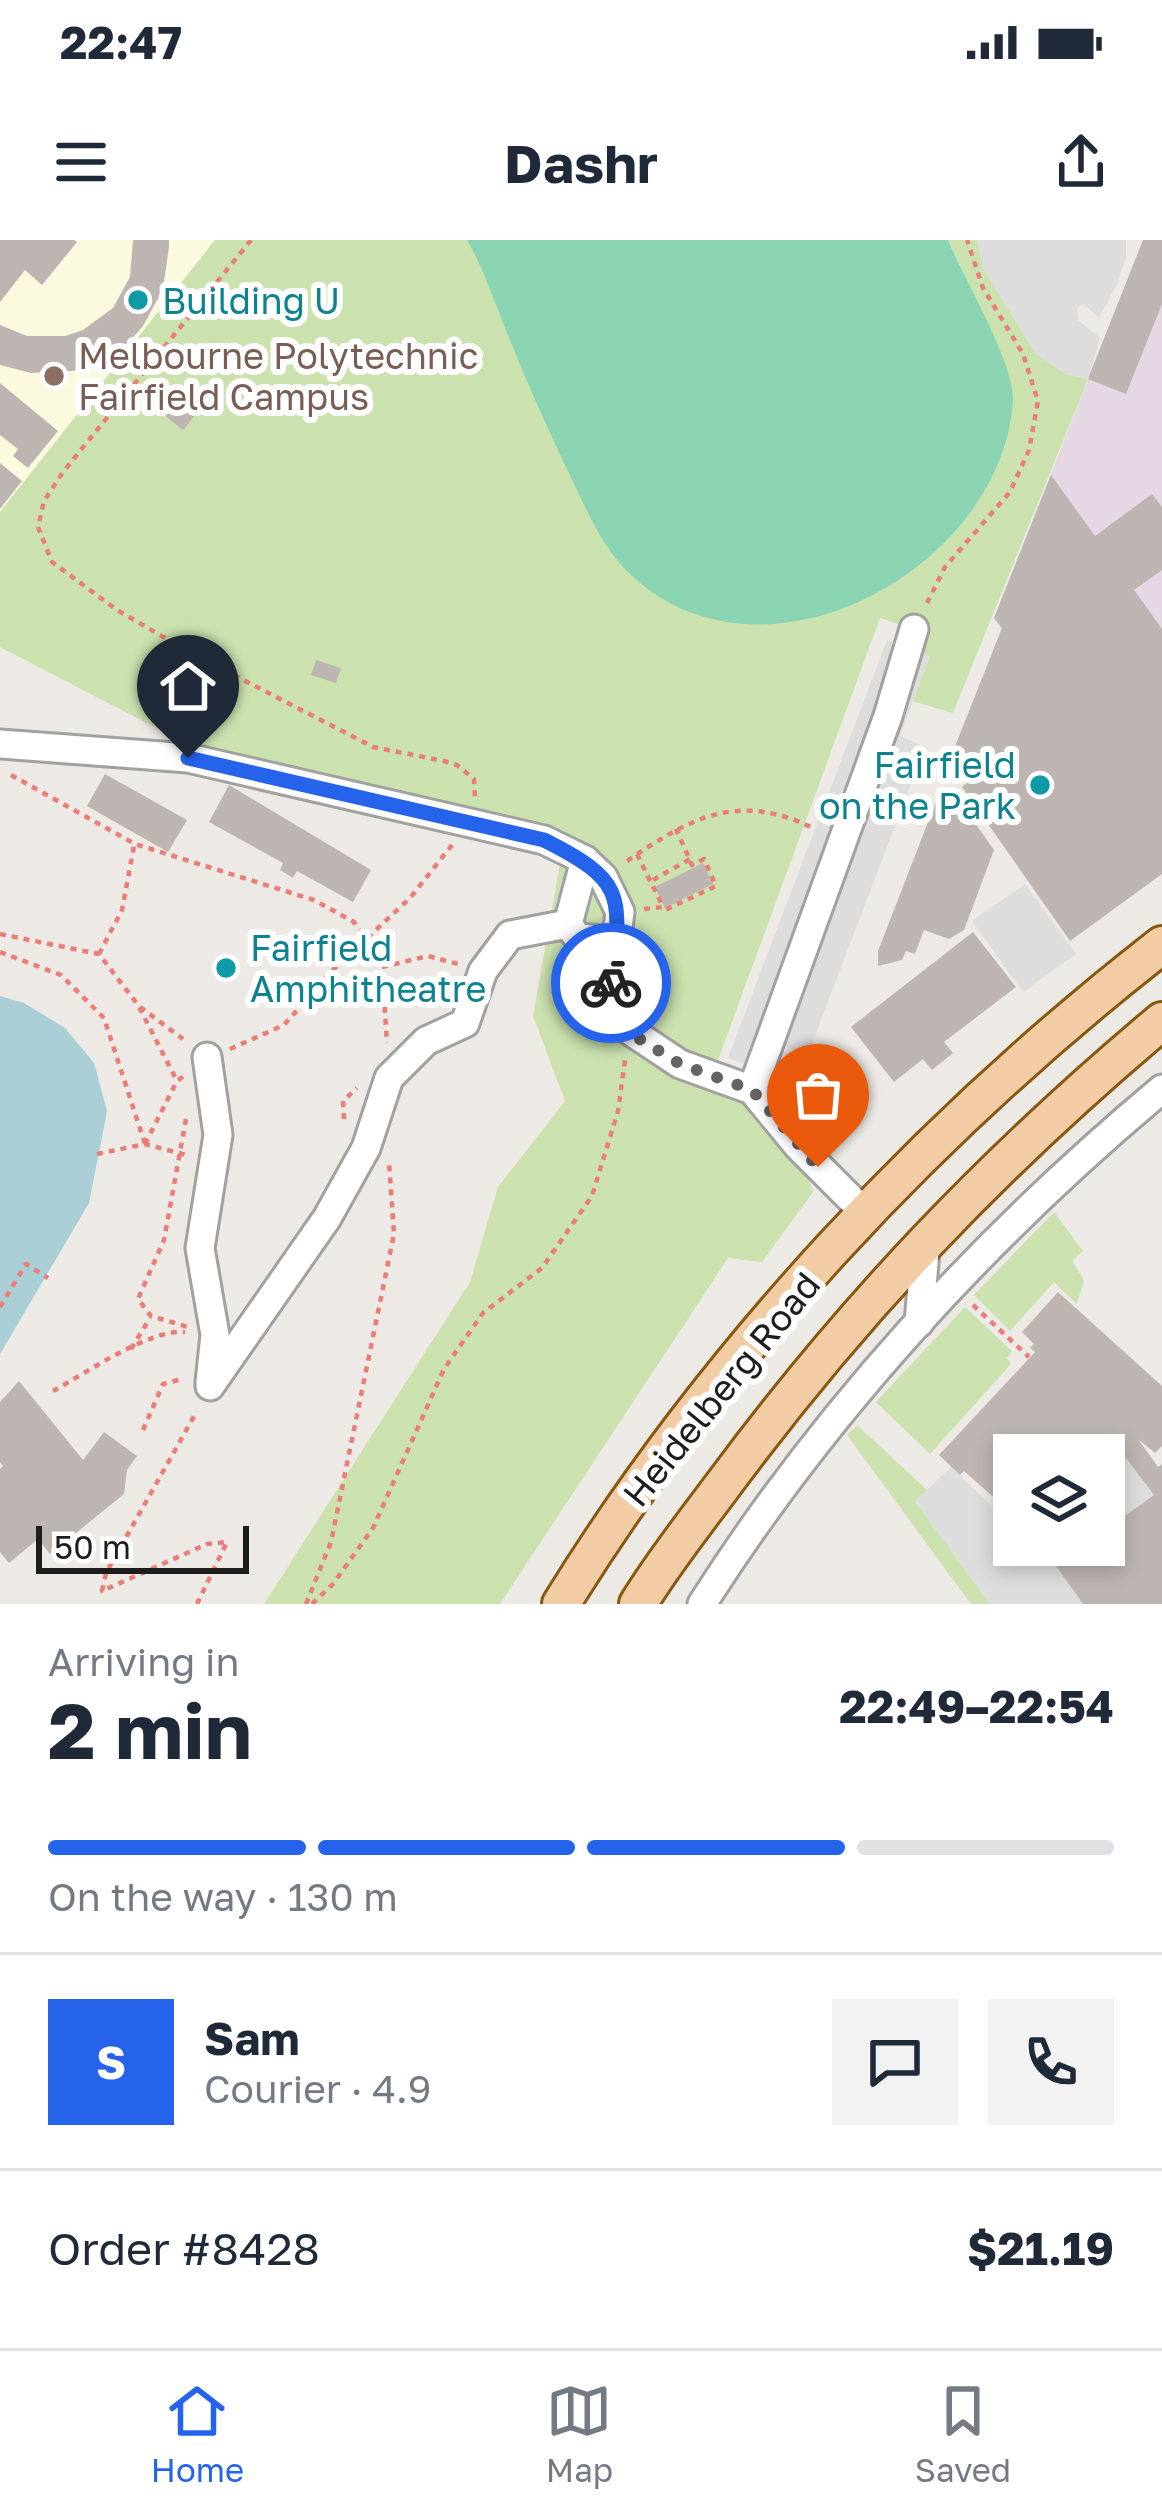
<!DOCTYPE html>
<html lang="en">
<head>
<meta charset="utf-8">
<style>
	:root { --surface:#fff; --page:#f2f2f3; --text:#1f2937; --muted:#747a83; --line:#e0e1e3; --accent:#2563eb }
	body { margin:0; font-family:"Golos Text",sans-serif; background:var(--page); color:var(--text); height:100vh; display:flex; flex-direction:column; font-size:45px; white-space:nowrap }
	* { box-sizing:border-box; margin:0 }
	p { font-size:39px; color:var(--muted) }
	.icon { flex:none; width:66px; height:66px; fill:none; stroke:currentColor; stroke-width:2; stroke-linecap:round; stroke-linejoin:round }
	.map { position:relative; height:1364px; overflow:hidden }
	.drawer { display:flex; flex-direction:column; background:var(--surface); flex:1 }
	.drawer>* { flex:none }
	.fabs { position:absolute; left:993px; top:1194px; display:grid; gap:24px }
	.fabs a { display:grid; place-items:center; width:132px; height:132px; border-radius:0px; background:var(--surface); box-shadow:0 6px 18px #0003; font-size:60px }
	.scale { position:absolute; left:36px; bottom:30px; width:213px; box-sizing:border-box; padding-left:12px; border:6px solid #1d1d1d; border-top:0; font-size:33px; line-height:42px; white-space:nowrap; color:#1d1d1d; -webkit-text-stroke:9px #fff; paint-order:stroke }
	.pin { position:absolute; display:grid; place-items:center; width:102px; height:102px; color:#fff; margin:-123px -51px; border-radius:50% 50% 50% 0; rotate:-45deg; box-shadow:0 0 12px #0007 }
	.pin .icon { rotate:45deg }
	.courier { position:absolute; display:grid; place-items:center; width:120px; height:120px; margin:-60px; border:9px solid #2563eb; border-radius:50%; background:#fff; color:#222; box-shadow:0 3px 15px #0007 }
	.overview em { font-style:normal; font-weight:700 }
	.overview div { display:flex; flex-direction:column-reverse }
	.overview { display:flex; align-items:center; justify-content:space-between; height:204px; padding:0 48px }
	h1 { font-size:78px; font-weight:700; line-height:90px }
	.bar { display:grid; grid-template-columns:repeat(4,1fr); gap:18px 12px; align-content:center; height:144px; padding:0 48px }
	.bar i { height:15px; border-radius:9px; background:var(--line) }
	.bar .selected { background:var(--accent) }
	.bar p { grid-column:span 4 }
	.line { display:flex; align-items:center; gap:30px; padding:0 48px; border-top:3px solid var(--line) }
	.line div { flex:1 }
	.round { display:grid; place-items:center; flex:none; width:126px; height:126px; border-radius:0px; background:var(--page) }
	.status { display:flex; justify-content:space-between; align-items:center; height:84px; padding:0 60px; background:var(--surface); direction:ltr }
	.status svg { height:33px; fill:currentColor }
	header { display:flex; justify-content:space-between; align-items:center; height:156px; padding:0 48px; background:var(--surface); font-size:54px; font-weight:700 }
	.dock { display:flex; justify-content:space-around; align-items:center; height:168px; border-top:3px solid var(--line); background:var(--surface); font-size:33px; color:var(--muted) }
	.dock a { display:grid; justify-items:center; gap:6px }
	.dock .selected { color:var(--accent) }
	.map>svg:first-child { display:block }
	.industrial { fill:#e5d7e3 }
	.education { fill:#fbfadf }
	.grass { fill:#cbe2af }
	.pitch { fill:#8ad4b3 }
	.parking { fill:#ddd }
	.water { fill:#a9ced6 }
	.building { fill:#bdb5b1 }
	.lines { fill:none; stroke-linecap:round; stroke-linejoin:round }
	.minor-casing { stroke:#a1a1a1; stroke-width:33 }
	.major-casing { stroke:#865810; stroke-width:42 }
	.path { stroke:#ea7d78; stroke-width:4.5; stroke-dasharray:6 6; stroke-linecap:butt }
	.minor { stroke:#fff; stroke-width:27 }
	.major { stroke:#f1cca5; stroke-width:36 }
	.done { stroke:#666463; stroke-width:12; stroke-dasharray:0 21.6 }
	.route { stroke:#2563eb; stroke-width:15 }
	.culture-dot { fill:#0f9aa8; stroke:#fff; stroke-width:4.5 }
	.education-dot { fill:#8d6e63; stroke:#fff; stroke-width:4.5 }
	.labels { text-anchor:middle; dominant-baseline:central; stroke-width:12; stroke-linejoin:round; paint-order:stroke }
	.culture-label { font-size:36px; fill:#0d838f; stroke:#fff; text-anchor:start }
	.education-label { font-size:36px; fill:#785e54; stroke:#fff; text-anchor:start }
	.street-label { font-size:36px; fill:#1d1d1d; stroke:#fff }
</style>
</head>
<body>
<div class="status"><b>22:47</b><svg viewBox="0 0 49 12"><path d="M0 12V9h3v3zM5 12V6h3v6zM10 12V3h3v9zM15 12V0h3v12zM26 1h20v11H26zM47 4h2v5h-2z"/></svg></div>
<header><svg class="icon" aria-label="menu" viewBox="0 0 24 24"><path d="M4 6h16M4 12h16M4 18h16"/></svg>Dashr<svg class="icon" aria-label="share" viewBox="0 0 24 24"><path d="M12 15V3M7 8l5-5 5 5M5 13v7h14v-7"/></svg></header>
<div class="map">
<svg width="1162" height="1364" viewBox="0 0 1162 1364">
	<rect width="100%" height="100%" fill="#ede9e4"/>
	<path class="industrial" d="M1143,0H1162V610L994,378Z"/>
	<path class="education" d="M0,0H215L0,272Z"/>
	<g class="grass">
		<path d="M215,0H467L475,13L1001,115L948,0H977L984,30L1063,133L1088,139L953,473L898,457L922,392L880,378L718,820L777,843L813,952L762,1022L728,1018L500,1364H264L470,1042L498,947L565,861L533,776L565,595L185,503L0,407V272Z"/>
		<path d="M1054,972L1083,1011L1072,1021L1084,1040L1077,1064L1054,1042L1010,1091L974,1055Z"/>
		<path d="M965,1067L1012,1111L1007,1118L1011,1124L930,1214L876,1162Z"/>
		<path d="M857,1185L927,1250L915,1261L990,1364H971L847,1195Z"/>
	</g>
	<path class="pitch" d="M467,0H948C963,37 1015,124 1013,160C1003,328 763,461 630,334C603,308 589,275 573,242C551,195 529,148 510,100C496,67 485,31 467,0Z"/>
	<g class="parking">
		<path d="M977,0H1126V18L1117,44L1099,78L1084,64L1077,68L1078,80L1100,98L1088,139L1063,133L1035,113L984,30Z"/>
		<path d="M887,400L930,416L900,496L925,507L808,814L782,805L771,834L728,818Z"/>
		<path d="M1025,644L1076,714L1023,752L972,681Z"/>
		<path d="M1126,1218L1154,1255L1104,1291V1227L1106,1225L1114,1232Z"/>
		<path d="M951,1227L1014,1288V1305H1085L1083,1364H990L915,1261Z"/>
	</g>
	<path class="water" d="M0,756L24,763L65,788L94,823L107,871L89,963L0,1114Z"/>
	<g class="building">
		<path d="M0,0H74L77,2L42,45L25,30L0,62Z"/>
		<path d="M133,0H169V7L163,49L143,86L129,102L112,115L73,131L31,133L0,125V85L27,96H65L83,90L113,68L130,37Z"/>
		<path d="M1143,0H1162V64L1126,154L1088,139Z"/>
		<path d="M0,143L58,191L28,228L13,216L18,209L0,195Z"/>
		<path d="M170,145L200,169L183,190L153,166Z"/>
		<path d="M0,223L22,241L0,269Z"/>
		<path d="M1051,235L1095,296L1152,254L1162,267V330L1134,350L1162,389V634L1070,701L962,547L967,543L950,519L1002,388L994,378Z"/>
		<path d="M316,420L341,428L336,443L311,435Z"/>
		<path d="M105,534L187,580L168,612L87,566Z"/>
		<path d="M229,545L371,630L353,662L297,631L293,638L280,630L283,623L209,582Z"/>
		<path d="M949,546L994,610L964,690L949,699L924,690L915,714L906,711L902,720L878,726V711L937,559Z"/>
		<path d="M703,623L713,644L665,668L655,647Z"/>
		<path d="M973,692L1016,747L944,802L953,813L932,830L923,819L894,842L851,787Z"/>
		<path d="M1058,1052L1162,1146V1206L1155,1213L1138,1199L1158,1227L1162,1224V1364H1083L1056,1326L1085,1305H1104V1291L1154,1255L1126,1218L1114,1233L1106,1225L1104,1227V1215H1014V1259L1006,1268L964,1231L960,1235L939,1215L1035,1112L1030,1108L1034,1104L1022,1092Z"/>
		<path d="M19,1141L83,1220L104,1192L137,1216L127,1230L124,1254L50,1314L38,1299L9,1323L0,1312V1229L3,1226L0,1222V1162Z"/>
	</g>
	<g class="lines">
		<g class="minor-casing">
			<g id="minor">
				<path d="M0,504L188,518L544,600L585,620L603,637L620,672L611,743L629,790L680,824L752,850L798,906L866,974"/>
				<path d="M568,684L585,620"/>
				<path d="M568,684L578,698L616,701"/>
				<path d="M207,817L218,895L200,1008L215,1095L210,1142"/>
				<path d="M752,850L888,476L914,389"/>
				<path d="M919,1083L926,998"/>
				<path d="M210,1146L327,978L366,908L389,838L426,801L465,783L483,731L510,695L568,684"/>
				<path d="M702,1364C825,1171 986,996 1162,849"/>
			</g>
		</g>
		<g class="major-casing">
			<g id="major">
				<path d="M561,1364C715,1114 931,885 1162,705"/>
				<path d="M638,1364C663,1323 694,1284 723,1245C854,1068 994,922 1162,781"/>
			</g>
		</g>
		<g class="path">
			<path d="M251,0L63,232L44,261L38,287L52,322L117,370L191,413L373,507L444,521L457,525L474,539L475,557"/>
			<path d="M927,363L945,327L1010,252L1029,210L1038,161L1023,114L983,48L967,0"/>
			<path d="M11,535L135,604L314,660L354,682L382,727L387,803"/>
			<path d="M637,614L663,667"/>
			<path d="M627,621C692,577 738,551 815,589"/>
			<path d="M653,640L690,619"/>
			<path d="M644,669L663,667L665,670L716,646L704,619L692,625L676,589"/>
			<path d="M0,694L99,714L138,765L177,841"/>
			<path d="M0,712L61,735L104,778L145,904"/>
			<path d="M99,714L122,670L134,606"/>
			<path d="M382,727L428,716L458,724"/>
			<path d="M140,767L183,799"/>
			<path d="M230,809L284,785L333,730L410,658L452,605"/>
			<path d="M186,879L164,1000L138,1059L151,1076L188,1087"/>
			<path d="M344,879L343,861L357,848"/>
			<path d="M145,904L177,841L184,836"/>
			<path d="M97,914L145,904L190,916"/>
			<path d="M973,1065L1029,1117"/>
			<path d="M0,1067L26,1024L48,1038"/>
			<path d="M131,1109L150,1078"/>
			<path d="M53,1151C86,1133 149,1089 185,1092"/>
			<path d="M143,1190L163,1144L182,1139"/>
			<path d="M197,1364L227,1302L207,1304L102,1351L106,1333L197,1171"/>
			<path d="M306,1364L331,1302L394,994L389,922"/>
			<path d="M312,1364L333,1344L373,1288L444,1129L483,1073L542,1028L592,956L618,871L625,820"/>
		</g>
		<use href="#minor" class="minor"/>
		<use href="#major" class="major"/>
	</g>
	<g class="lines">
		<path class="done" d="M611,743L629,790L635,796L680,824L752,850L818,927"/>
		<path class="route" d="M188,518L544,600C628,642 621,657 611,743"/>
	</g>
	<g class="culture-dot">
		<circle cx="138" cy="60" r="12"/>
		<circle cx="1040" cy="545" r="12"/>
		<circle cx="226" cy="728" r="12"/>
	</g>
	<circle class="education-dot" cx="54" cy="136" r="12"/>
	<g class="labels">
		<g class="culture-label">
			<text x="162" y="60">Building U</text>
			<text x="1016" y="524" text-anchor="end">Fairfield<tspan x="1016" dy="41">on the Park</tspan></text>
			<text x="250" y="707">Fairfield<tspan x="250" dy="41">Amphitheatre</tspan></text>
		</g>
		<g class="education-label">
			<text x="78" y="115">Melbourne Polytechnic<tspan x="78" dy="41">Fairfield Campus</tspan></text>
		</g>
		<g class="street-label">
			<text transform="translate(721 1149) rotate(-51)">Heidelberg Road</text>
		</g>
	</g>
</svg>
<div class="fabs">
<a><svg class="icon" aria-label="layers" viewBox="0 0 24 24"><path d="M12 4l9 5-9 5-9-5zM3 14l9 5 9-5"/></svg></a>
</div>
<div class="scale">50 m</div>
<div class="pin" style="left:818px;top:927px;background:#ea580c"><svg class="icon" aria-label="bag" viewBox="0 0 24 24"><path d="M5 8h14l-1 12H6zM9 8a3 3 0 0 1 6 0"/></svg></div>
<div class="pin" style="left:188px;top:518px;background:#1f2937"><svg class="icon" aria-label="home" viewBox="0 0 24 24"><path d="M3 11l9-7 9 7M6 9v11h12V9"/></svg></div>
<div class="courier" style="left:611px;top:743px"><svg class="icon" aria-label="bike" viewBox="0 0 24 24"><circle cx="6" cy="16" r="4"/><circle cx="18" cy="16" r="4"/><path d="M6 16l4-8h5l3 8M10 8l3 8H6M13 5h3"/></svg></div>
</div>
<section class="drawer">
<div class="overview"><div><h1>2 min</h1><p>Arriving in</p></div><em>22:49–22:54</em></div>
<div class="bar"><i class="selected"></i><i class="selected"></i><i class="selected"></i><i></i><p>On the way · 130 m</p></div>
<div class="line" style="height:216px"><b class="round" style="background:var(--accent);color:#fff">S</b><div><b>Sam</b><p>Courier · 4.9</p></div><a class="round"><svg class="icon" aria-label="chat" viewBox="0 0 24 24"><path d="M4 5h16v11H9l-5 4z"/></svg></a><a class="round"><svg class="icon" aria-label="phone" viewBox="0 0 24 24"><path d="M5 4h4l2 5-3 2q2 4 5 5l2-3 5 2v4C11 20 4 13 5 4z"/></svg></a></div>
<div class="line" style="height:156px"><div>Order #8428</div><b>$21.19</b></div>
</section>
<nav class="dock">
<a class="selected"><svg class="icon" aria-label="home" viewBox="0 0 24 24"><path d="M3 11l9-7 9 7M6 9v11h12V9"/></svg>Home</a>
<a><svg class="icon" aria-label="map" viewBox="0 0 24 24"><path d="M3 6l6-2 6 2 6-2v14l-6 2-6-2-6 2zM9 4v14M15 6v14"/></svg>Map</a>
<a><svg class="icon" aria-label="saved" viewBox="0 0 24 24"><path d="M7 4h10v16l-5-4-5 4z"/></svg>Saved</a>
</nav>
</body>
</html>
